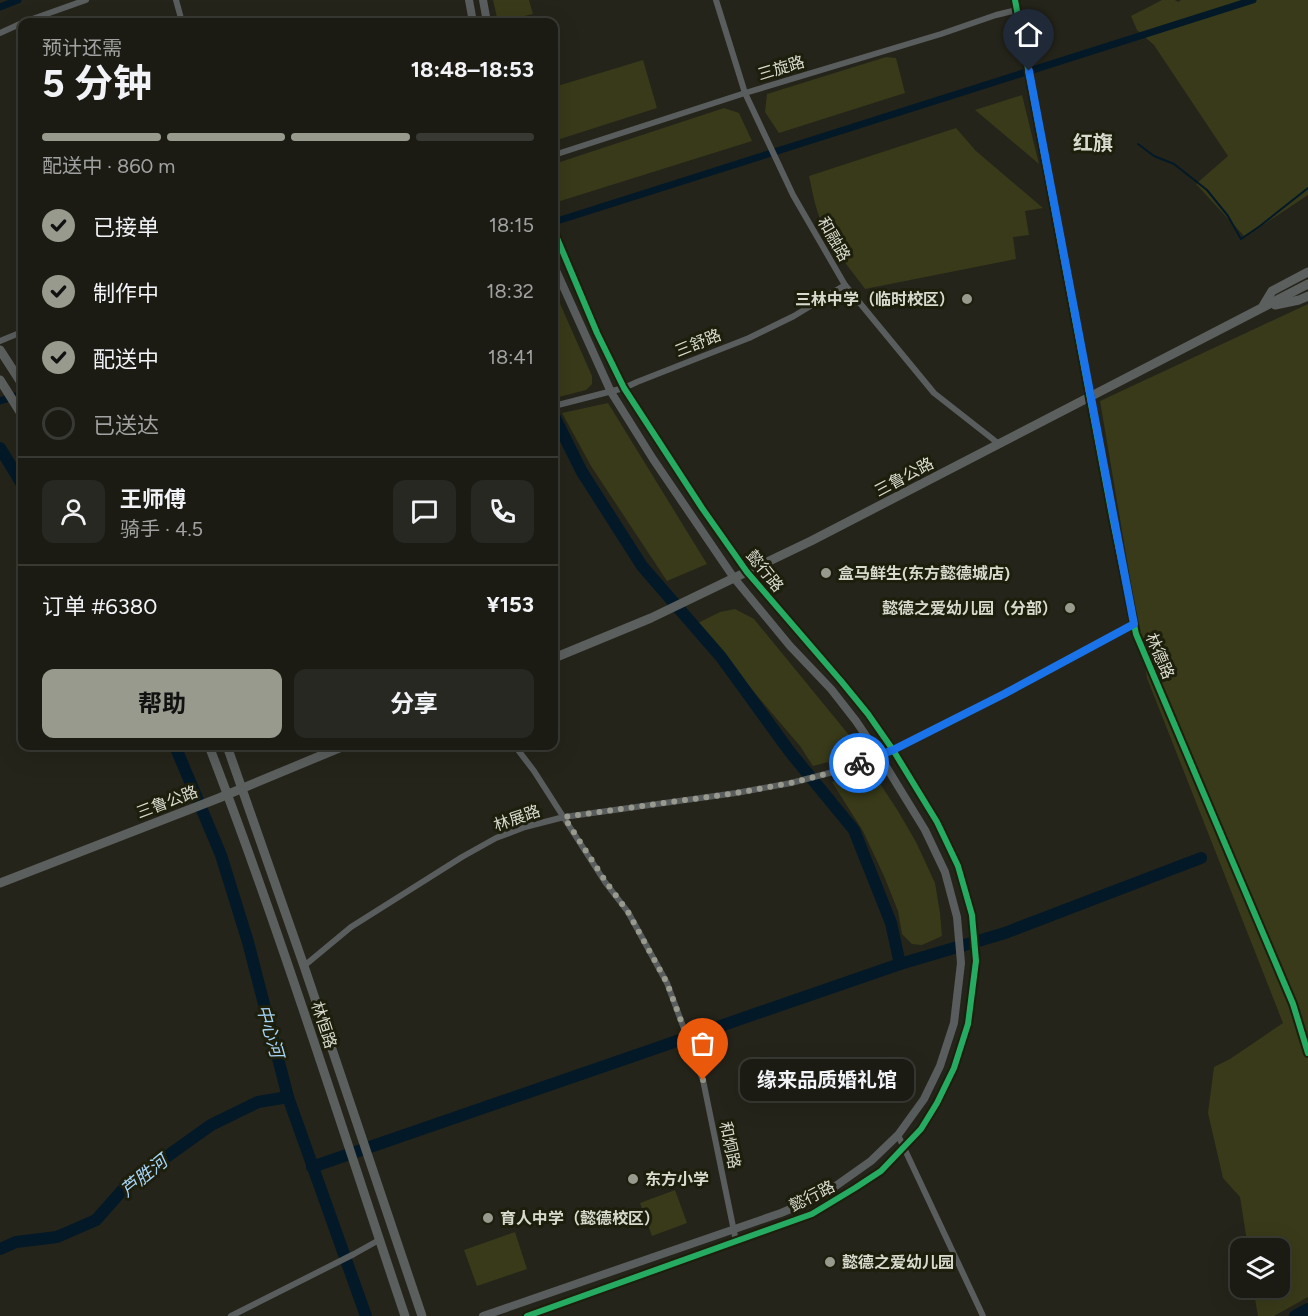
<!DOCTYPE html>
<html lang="zh">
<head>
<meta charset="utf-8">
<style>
	:root { --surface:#1b1b14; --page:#282822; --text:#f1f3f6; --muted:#a0a1a0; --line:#393934; --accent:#999a8e }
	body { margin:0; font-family:Figtree,"Noto Sans SC",sans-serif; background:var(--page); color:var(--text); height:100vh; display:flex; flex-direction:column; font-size:22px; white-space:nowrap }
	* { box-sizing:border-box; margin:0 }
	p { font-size:20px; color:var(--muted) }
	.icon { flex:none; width:33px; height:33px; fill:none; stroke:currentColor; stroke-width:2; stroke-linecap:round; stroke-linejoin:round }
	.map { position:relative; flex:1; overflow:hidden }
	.sheet { position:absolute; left:18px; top:18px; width:540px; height:732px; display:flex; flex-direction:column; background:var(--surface); border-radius:12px; box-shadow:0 6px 24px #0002,0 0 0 2px var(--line) }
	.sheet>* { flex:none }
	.tools { position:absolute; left:1230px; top:1238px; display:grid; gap:12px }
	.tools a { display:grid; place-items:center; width:60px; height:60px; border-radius:12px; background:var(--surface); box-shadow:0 6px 24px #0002,0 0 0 2px var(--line); font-size:30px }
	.pin { position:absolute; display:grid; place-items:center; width:51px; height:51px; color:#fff; margin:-62px -26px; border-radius:50% 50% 50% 0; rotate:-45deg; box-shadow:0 0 6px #0007 }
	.pin .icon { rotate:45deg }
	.courier { position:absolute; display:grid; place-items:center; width:60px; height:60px; margin:-30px; border:4px solid #1a73e8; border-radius:50%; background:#fff; color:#222; box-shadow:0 2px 8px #0007 }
	.bubble { position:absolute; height:42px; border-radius:12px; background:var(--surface); box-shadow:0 6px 24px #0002,0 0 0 2px var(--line); font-size:20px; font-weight:700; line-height:42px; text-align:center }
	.overview em { font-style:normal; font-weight:700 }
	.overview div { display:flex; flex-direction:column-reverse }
	.overview { display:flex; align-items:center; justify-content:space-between; height:102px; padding:0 24px }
	h1 { font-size:39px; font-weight:700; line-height:45px }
	.bar { display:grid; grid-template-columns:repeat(4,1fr); gap:9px 6px; align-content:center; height:72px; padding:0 24px }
	.bar i { height:8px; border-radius:4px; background:var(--line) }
	.bar .selected { background:var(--accent) }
	.bar p { grid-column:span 4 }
	.line { display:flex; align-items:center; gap:15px; padding:0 24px; border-top:2px solid var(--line) }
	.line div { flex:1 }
	.round { display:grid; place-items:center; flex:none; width:63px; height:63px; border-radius:12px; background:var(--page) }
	ol { padding:0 24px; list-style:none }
	li { display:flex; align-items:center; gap:18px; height:66px }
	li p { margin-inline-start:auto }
	li .icon { padding:6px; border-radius:50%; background:var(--accent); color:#111; stroke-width:4 }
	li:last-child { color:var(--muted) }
	li i { width:33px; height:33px; border:3px solid var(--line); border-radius:50% }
	.cta { display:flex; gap:12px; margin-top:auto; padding:12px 24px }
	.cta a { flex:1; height:69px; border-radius:12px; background:var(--accent); color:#111; font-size:24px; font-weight:700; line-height:69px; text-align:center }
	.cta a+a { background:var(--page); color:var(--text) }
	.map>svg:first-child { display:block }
	.green { fill:#383a19 }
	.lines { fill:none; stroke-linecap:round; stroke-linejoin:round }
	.stream { stroke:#031928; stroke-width:2 }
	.canal { stroke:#031928; stroke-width:7 }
	.river { stroke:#031928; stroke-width:12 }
	.minor { stroke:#5a5d5d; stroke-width:6 }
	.tertiary { stroke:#5a5d5d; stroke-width:8 }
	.secondary { stroke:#5b5f5e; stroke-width:9 }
	.cycleway-casing { stroke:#1d1f0c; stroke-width:10 }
	.cycleway { stroke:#26ab63; stroke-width:6 }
	.done { stroke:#999a8e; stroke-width:6; stroke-dasharray:0 10.8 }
	.route { stroke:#1a73e8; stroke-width:8 }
	.poi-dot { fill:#999a8e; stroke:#1d1f0c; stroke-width:2 }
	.labels { text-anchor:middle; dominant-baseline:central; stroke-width:6; stroke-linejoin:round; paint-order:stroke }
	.street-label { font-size:16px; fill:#d8dacd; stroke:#1d1f0c }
	.poi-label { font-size:16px; font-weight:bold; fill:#d8dacd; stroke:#1d1f0c; text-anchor:start }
	.water-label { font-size:18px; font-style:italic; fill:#a6d4f5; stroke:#1d1f0c }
	.quarter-label { font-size:20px; font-weight:bold; fill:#d8dacd; stroke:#1d1f0c }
</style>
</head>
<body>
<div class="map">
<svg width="1308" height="1316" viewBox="0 0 1308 1316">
	<rect width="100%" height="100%" fill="#24241a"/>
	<g class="green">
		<path d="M493,0H529L533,14L498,22Z"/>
		<path d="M1162,0H1175L1178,2L1181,0H1308V195L1245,237L1196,184L1228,156L1154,45L1137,30L1131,16Z"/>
		<path d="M886,57L896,58L905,93L779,133L765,112L767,94Z"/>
		<path d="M643,60L657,108L554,141V87Z"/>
		<path d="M1022,95L1039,164L975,110Z"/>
		<path d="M724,108L739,113L752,141L554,203V164Z"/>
		<path d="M956,128L976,151L1043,208L1025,211L1029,235L1013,237L1016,259L865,289C851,270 835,251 825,230C816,213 813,194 809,176Z"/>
		<path d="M554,290L592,376V384L586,390L555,398L554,395Z"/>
		<path d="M1308,304V1297L1274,1316H1258L1253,1287H1280V1248H1248L1240,1197L1223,1178L1208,1113L1214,1067L1230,1059L1283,1023L1147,678L1100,401Z"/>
		<path d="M608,403L707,564L667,581L591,466L562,413Z"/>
		<path d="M735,609L754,619L849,735L854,747L847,757L813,766L800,746L696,624L720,612Z"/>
		<path d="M871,770L898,811L916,842L935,883L940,913L942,936L922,945L912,944L902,934L898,911L884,876L863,831L832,782Z"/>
		<path d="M675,1190L687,1223L652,1236L640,1203Z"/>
		<path d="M515,1232L527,1269L477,1286L464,1250Z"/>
	</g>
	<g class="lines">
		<path class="stream" d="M1138,144L1154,156L1174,164L1207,190L1228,216L1241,239L1260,226L1308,188"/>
		<g class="canal">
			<path d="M0,7L18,0"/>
			<path d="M554,222L1253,0"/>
			<path d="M0,401L22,394"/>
		</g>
		<g class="river">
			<path d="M554,416L582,472L642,566L721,657L790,752L854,830L891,923L900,964"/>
			<path d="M0,448L22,484"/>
			<path d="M175,746L221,855L248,942L288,1097L366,1316"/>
			<path d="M312,1167L900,964L1005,933L1201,858"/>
			<path d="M0,1249L16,1242L57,1237L96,1220L127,1185L211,1125L258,1102L288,1097"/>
			<path d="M1295,1316L1308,1309"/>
		</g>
		<g class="minor">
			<path d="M176,0L182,22"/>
			<path d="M716,0L745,93L793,195L845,285L934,393L999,444"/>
			<path d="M1015,0L1113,521L1136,634L1293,1004L1308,1053"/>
			<path d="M24,22L86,0"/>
			<path d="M0,33L22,23"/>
			<path d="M554,155L745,93L941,34L996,15L1017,10"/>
			<path d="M0,341L22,332"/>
			<path d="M554,406L624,388L637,382L749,338L794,316L845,285"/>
			<path d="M515,746L534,771L605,882L628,912L667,983L703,1080L736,1241"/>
			<path d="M304,966L351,927L462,857L496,838L525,827L564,817L736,793L791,783L837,771L893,750L1019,686L1134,624"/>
			<path d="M898,1135L983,1316"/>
			<path d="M231,1316L354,1254L379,1240"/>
		</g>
		<g class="tertiary">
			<path d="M469,0L473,22"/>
			<path d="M483,0L487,22"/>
			<path d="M483,1316L781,1213L807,1202L830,1190L871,1161L898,1135L924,1099L940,1066L954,1023L961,963L957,917L945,872L925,830L879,755L856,721L831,689L790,646L734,578L653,459L611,392L554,266"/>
			<path d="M527,1316L812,1214L855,1188L881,1171L921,1129L937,1103L954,1068L968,1024L976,961L972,915L958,866L937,822L893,750L868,714L841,681L747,572L702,508L624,388L597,333L554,231"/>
		</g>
		<g class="secondary">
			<path d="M1275,305L1299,300L1308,296"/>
			<path d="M1263,306L1272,291L1308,272"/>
			<path d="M0,350L22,384"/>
			<path d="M0,380L22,415"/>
			<path d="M554,658L651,618L811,541L1308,284"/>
			<path d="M209,746C281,933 341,1126 405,1316"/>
			<path d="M227,746L304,966L422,1316"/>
			<path d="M0,883L219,798L344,746"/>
		</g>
		<g class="cycleway-casing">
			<g id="cycleway">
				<path d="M1015,0L1113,521L1136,634L1293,1004L1308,1053"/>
				<path d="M527,1316L812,1214L855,1188L881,1171L921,1129L937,1103L954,1068L968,1024L976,961L972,915L958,866L937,822L893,750L868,714L841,681L747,572L702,508L624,388L597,333L554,231"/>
			</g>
		</g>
		<use href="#cycleway" class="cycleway"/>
	</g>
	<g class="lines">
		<path class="done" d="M703,1080L667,983L628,912L606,882L564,817L736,793L791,783L837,771L859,763"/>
		<path class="route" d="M859,763L893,750L1004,694L1134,624L1029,71"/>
	</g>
	<g class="poi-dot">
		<circle cx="967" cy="299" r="6"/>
		<circle cx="826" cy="573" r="6"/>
		<circle cx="1070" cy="608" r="6"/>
		<circle cx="633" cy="1179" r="6"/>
		<circle cx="488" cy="1218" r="6"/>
		<circle cx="830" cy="1262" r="6"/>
	</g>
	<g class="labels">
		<g class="street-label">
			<text transform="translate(781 68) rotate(-17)">三旋路</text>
			<text transform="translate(834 239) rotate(60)">和融路</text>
			<text transform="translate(698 343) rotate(-22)">三舒路</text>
			<text transform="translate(904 477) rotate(-28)">三鲁公路</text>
			<text transform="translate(765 571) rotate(51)">懿行路</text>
			<text transform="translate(1160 656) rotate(67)">林德路</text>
			<text transform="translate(167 802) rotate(-21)">三鲁公路</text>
			<text transform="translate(517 818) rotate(-19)">林展路</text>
			<text transform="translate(324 1025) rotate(72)">林恒路</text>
			<text transform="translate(730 1145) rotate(78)">和炯路</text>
			<text transform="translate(812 1196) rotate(-27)">懿行路</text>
		</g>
		<g class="poi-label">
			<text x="955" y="299" text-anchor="end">三林中学（临时校区）</text>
			<text x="838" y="573">盒马鲜生(东方懿德城店)</text>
			<text x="1058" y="608" text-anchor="end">懿德之爱幼儿园（分部）</text>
			<text x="645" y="1179">东方小学</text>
			<text x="500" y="1218">育人中学（懿德校区）</text>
			<text x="842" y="1262">懿德之爱幼儿园</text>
		</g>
		<g class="water-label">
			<text transform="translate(270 1031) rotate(74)">中心河</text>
			<text transform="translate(144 1176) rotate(-39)">芦胜河</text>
		</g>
		<g class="quarter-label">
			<text x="1093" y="143">红旗</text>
		</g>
	</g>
</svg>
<div class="tools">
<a><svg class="icon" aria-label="layers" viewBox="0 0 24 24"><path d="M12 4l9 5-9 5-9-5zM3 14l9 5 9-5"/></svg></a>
</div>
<div class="pin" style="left:703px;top:1080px;background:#ea580c"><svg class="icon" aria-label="bag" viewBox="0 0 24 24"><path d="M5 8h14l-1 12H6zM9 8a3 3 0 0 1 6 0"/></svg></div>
<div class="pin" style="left:1029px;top:71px;background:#1f2937"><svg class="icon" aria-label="home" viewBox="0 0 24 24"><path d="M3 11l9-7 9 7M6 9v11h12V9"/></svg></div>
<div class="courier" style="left:859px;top:763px"><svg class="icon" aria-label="bike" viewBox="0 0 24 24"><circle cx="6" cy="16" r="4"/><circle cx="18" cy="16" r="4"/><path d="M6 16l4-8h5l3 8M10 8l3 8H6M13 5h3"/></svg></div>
<div class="bubble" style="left:740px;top:1059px;width:174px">缘来品质婚礼馆</div>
<section class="sheet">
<div class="overview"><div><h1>5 分钟</h1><p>预计还需</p></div><em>18:48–18:53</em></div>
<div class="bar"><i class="selected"></i><i class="selected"></i><i class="selected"></i><i></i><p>配送中 · 860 m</p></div>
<ol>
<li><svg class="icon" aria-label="check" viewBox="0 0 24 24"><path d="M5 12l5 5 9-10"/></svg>已接单<p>18:15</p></li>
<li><svg class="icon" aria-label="check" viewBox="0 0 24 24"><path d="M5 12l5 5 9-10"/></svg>制作中<p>18:32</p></li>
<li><svg class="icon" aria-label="check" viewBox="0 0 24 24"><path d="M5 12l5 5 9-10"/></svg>配送中<p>18:41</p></li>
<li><i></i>已送达</li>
</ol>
<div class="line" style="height:108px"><a class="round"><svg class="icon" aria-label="person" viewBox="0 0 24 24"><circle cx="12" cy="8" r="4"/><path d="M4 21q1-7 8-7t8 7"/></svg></a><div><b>王师傅</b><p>骑手 · 4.5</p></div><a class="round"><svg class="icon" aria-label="chat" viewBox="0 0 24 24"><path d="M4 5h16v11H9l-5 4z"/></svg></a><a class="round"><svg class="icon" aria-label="phone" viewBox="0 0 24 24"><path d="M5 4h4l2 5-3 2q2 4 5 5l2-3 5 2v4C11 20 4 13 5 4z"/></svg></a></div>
<div class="line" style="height:78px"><div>订单 #6380</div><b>¥153</b></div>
<div class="cta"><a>帮助</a><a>分享</a></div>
</section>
</div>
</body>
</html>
